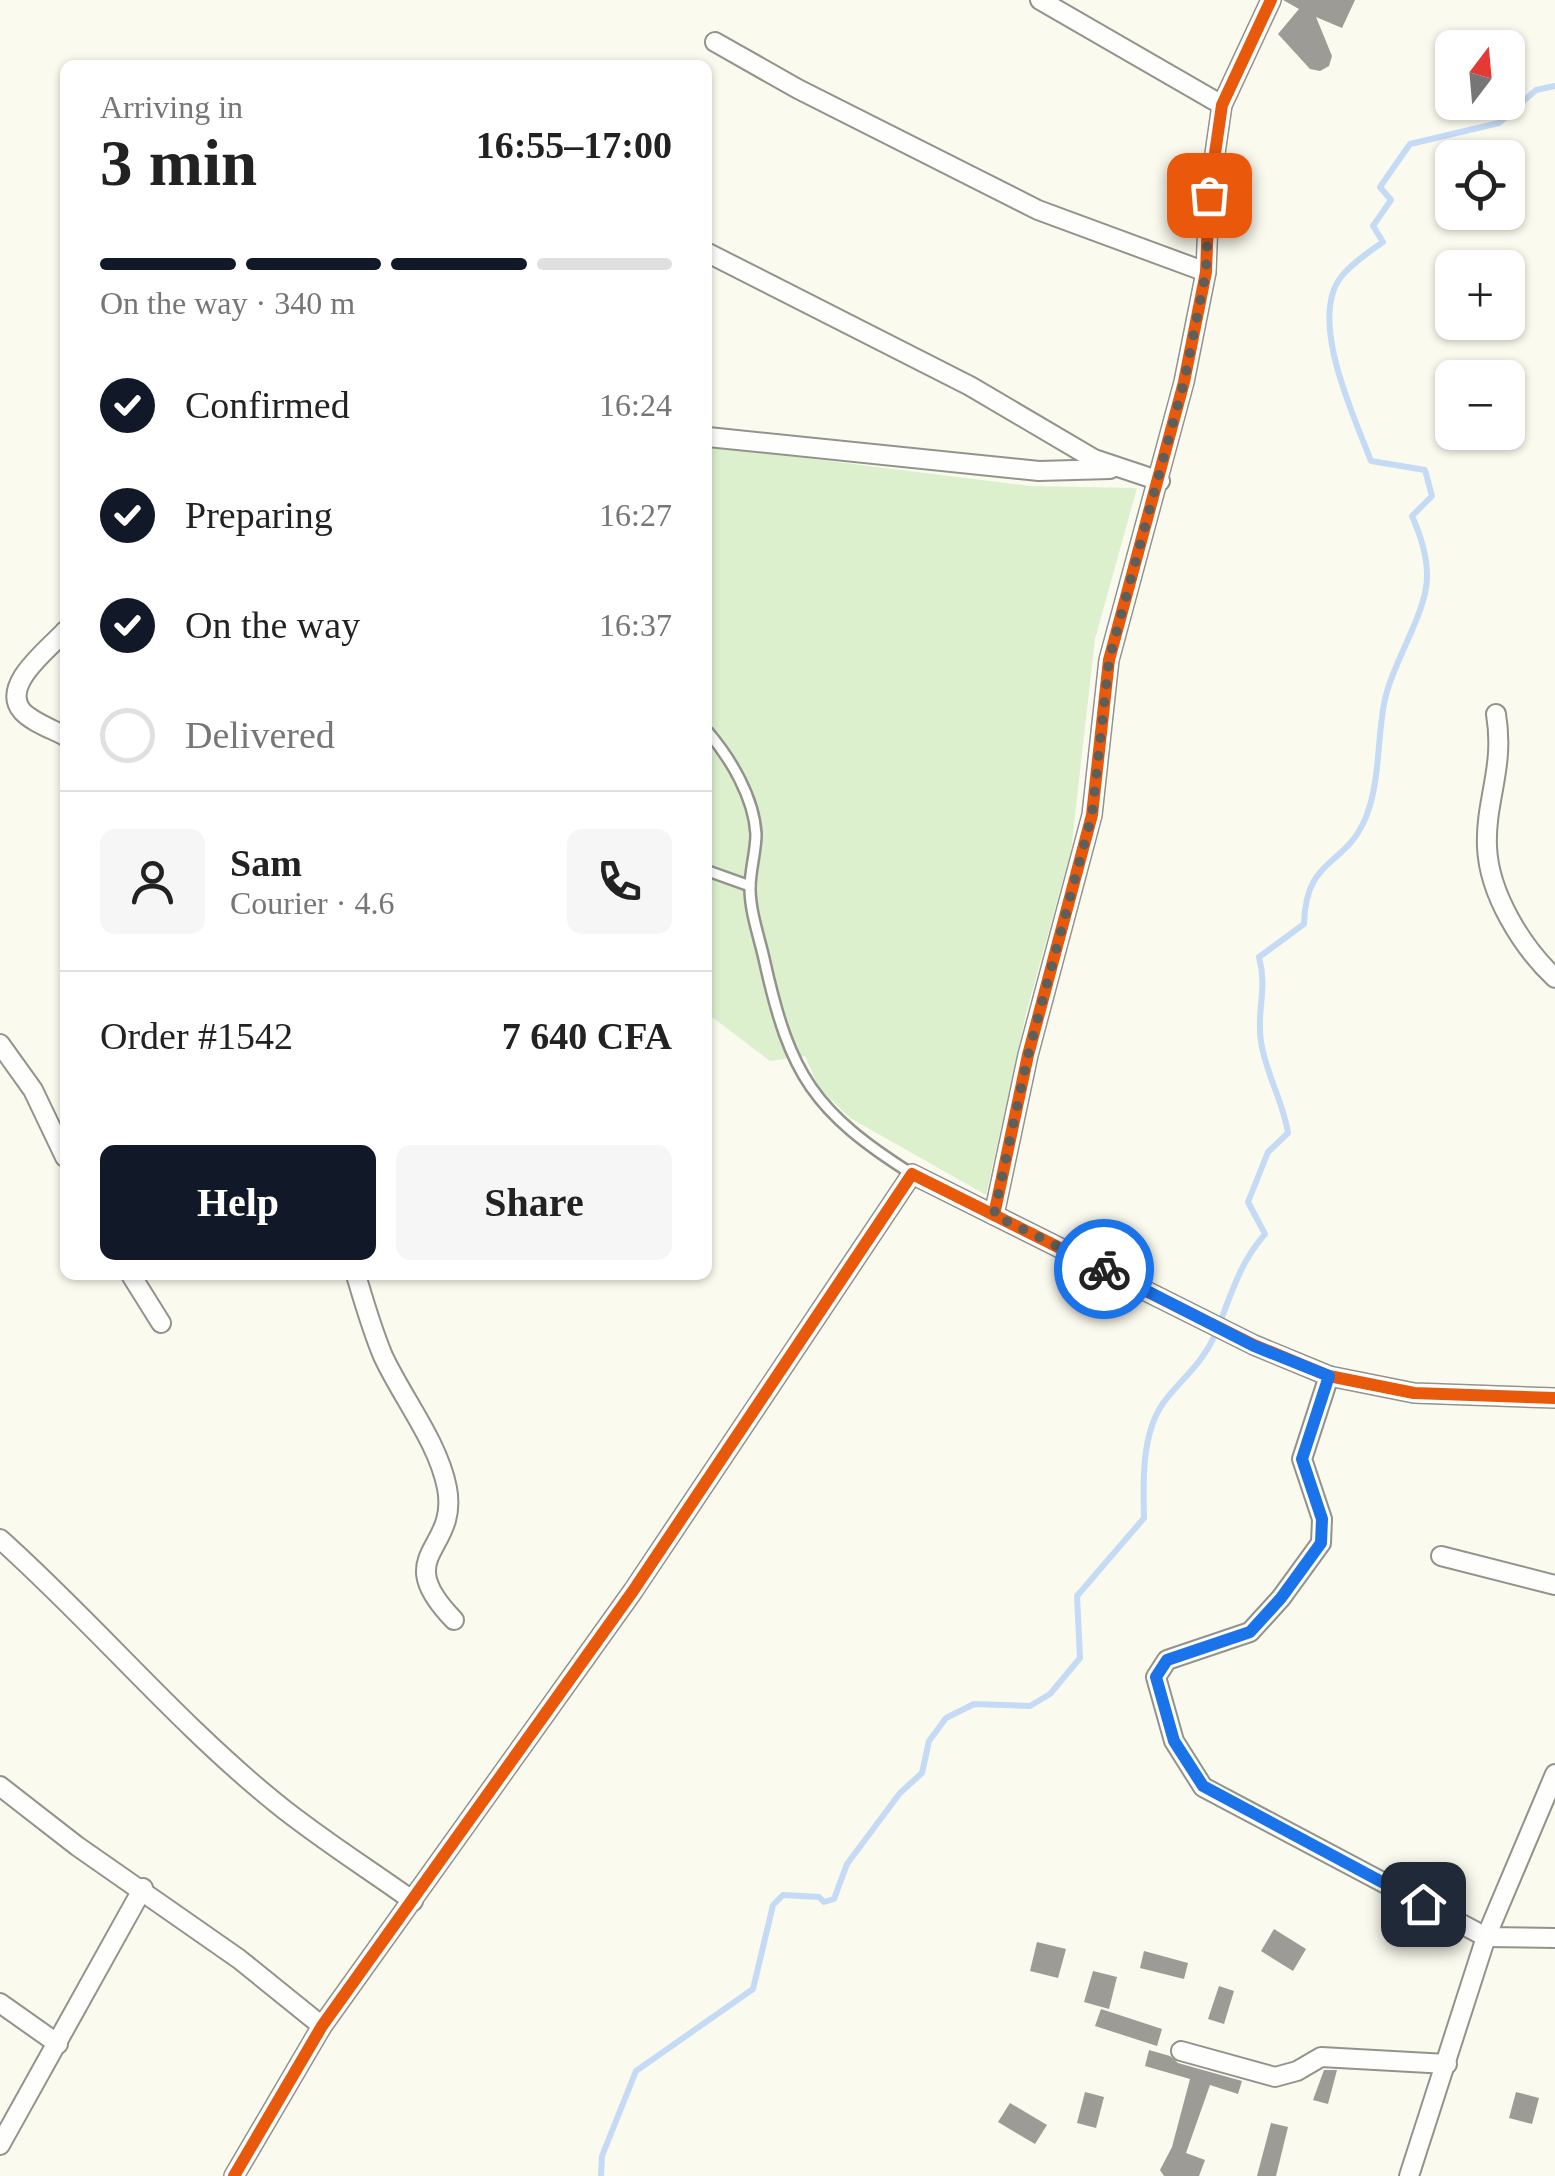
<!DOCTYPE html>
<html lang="en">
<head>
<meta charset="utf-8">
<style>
	:root { --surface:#fff; --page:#f6f6f6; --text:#222; --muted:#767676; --line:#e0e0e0; --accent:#111827 }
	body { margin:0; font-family:"Times New Roman",serif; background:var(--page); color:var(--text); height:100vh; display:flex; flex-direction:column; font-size:38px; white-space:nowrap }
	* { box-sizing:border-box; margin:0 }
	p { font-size:32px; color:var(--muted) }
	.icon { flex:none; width:55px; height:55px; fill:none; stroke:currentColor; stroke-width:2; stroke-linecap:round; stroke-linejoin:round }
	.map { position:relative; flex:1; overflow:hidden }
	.details { position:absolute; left:60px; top:60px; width:652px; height:1220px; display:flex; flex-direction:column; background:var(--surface); border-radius:15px; box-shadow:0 2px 8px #0004 }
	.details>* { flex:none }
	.needle { width:65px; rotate:16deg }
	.controls { position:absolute; left:1435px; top:30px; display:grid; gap:20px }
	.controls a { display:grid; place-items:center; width:90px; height:90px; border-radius:15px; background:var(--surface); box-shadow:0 2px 8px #0004; font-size:50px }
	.pin { position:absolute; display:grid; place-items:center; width:85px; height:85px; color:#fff; margin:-42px; border-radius:20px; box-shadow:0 5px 15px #0006 }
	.courier { position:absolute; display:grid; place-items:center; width:100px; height:100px; margin:-50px; border:8px solid #1a73e8; border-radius:50%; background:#fff; color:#222; box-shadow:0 2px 12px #0007 }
	.head em { font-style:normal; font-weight:700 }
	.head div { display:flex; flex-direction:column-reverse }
	.head { display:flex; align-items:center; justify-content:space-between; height:170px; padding:0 40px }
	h1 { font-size:65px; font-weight:700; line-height:75px }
	.bar { display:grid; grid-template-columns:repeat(4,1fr); gap:15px 10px; align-content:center; height:120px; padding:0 40px }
	.bar i { height:12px; border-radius:8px; background:var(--line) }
	.bar .on { background:var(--accent) }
	.bar p { grid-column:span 4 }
	.line { display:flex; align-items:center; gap:25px; padding:0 40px; border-top:2px solid var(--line) }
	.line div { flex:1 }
	.round { display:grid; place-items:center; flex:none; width:105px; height:105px; border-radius:15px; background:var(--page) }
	ol { padding:0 40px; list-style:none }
	li { display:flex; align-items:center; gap:30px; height:110px }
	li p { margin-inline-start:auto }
	li .icon { padding:10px; border-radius:50%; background:var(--accent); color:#fff; stroke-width:4 }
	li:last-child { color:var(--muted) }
	li i { width:55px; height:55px; border:5px solid var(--line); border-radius:50% }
	.action { display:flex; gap:20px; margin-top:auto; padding:20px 40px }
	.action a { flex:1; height:115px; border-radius:15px; background:var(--accent); color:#fff; font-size:40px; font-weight:700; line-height:115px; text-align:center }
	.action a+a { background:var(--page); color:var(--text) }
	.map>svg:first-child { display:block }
	.green { fill:#dcf0ce }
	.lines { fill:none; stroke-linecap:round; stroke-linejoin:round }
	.stream { stroke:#c5daf4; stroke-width:6 }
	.building { fill:#9c9b95 }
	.lane-casing { stroke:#93938d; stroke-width:14 }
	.street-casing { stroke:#93938d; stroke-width:22 }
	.lane { stroke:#fefefc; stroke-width:9 }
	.street { stroke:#fefefc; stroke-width:18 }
	.cycleway-casing { stroke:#fff; stroke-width:19 }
	.cycleway { stroke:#e8590c; stroke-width:12 }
	.done { stroke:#5f5f5a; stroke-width:10; stroke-dasharray:0 18 }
	.route { stroke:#1a73e8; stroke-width:12 }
</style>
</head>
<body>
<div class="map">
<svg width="1555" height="2176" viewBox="0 0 1555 2176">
	<rect width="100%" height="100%" fill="#fafaee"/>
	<path class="green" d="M708,446L1030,486L1137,488L1095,639L1071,851L1027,1010L986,1195L850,1118L819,1088L805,1056L770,1061L708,1014Z"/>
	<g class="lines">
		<path class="stream" d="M601,2176L602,2156L636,2071L753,1989L773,1905L783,1895L819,1897L824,1902L834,1899L847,1864L900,1793L922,1773L929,1741L946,1718L974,1704L1030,1706L1050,1694L1080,1658L1077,1596L1144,1518C1143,1481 1141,1429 1167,1398C1184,1377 1202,1363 1214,1337C1230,1300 1237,1266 1265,1234L1248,1202L1268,1152L1288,1133C1283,1101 1266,1074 1261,1042C1256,1010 1268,990 1259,957L1304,924C1306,855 1345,869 1366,817C1380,782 1377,741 1384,704C1391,664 1428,612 1427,575C1427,555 1420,534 1412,516L1432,496L1425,470L1371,461C1354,416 1308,320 1341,277C1352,263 1369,252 1383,242L1373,226L1391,200L1380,187L1410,144L1499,123L1536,90L1555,86"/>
	</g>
	<g class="building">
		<path d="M1283,0H1355L1342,28L1316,17L1332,56L1329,66L1320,71L1310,69L1278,34L1299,9Z"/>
		<path d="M1274,1929L1306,1949L1293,1971L1261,1951Z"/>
		<path d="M1037,1942L1066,1949L1058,1978L1030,1971Z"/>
		<path d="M1144,1951L1188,1963L1184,1979L1140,1968Z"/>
		<path d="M1093,1971L1117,1977L1109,2009L1084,2002Z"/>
		<path d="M1219,1986L1234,1991L1224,2024L1208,2019Z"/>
		<path d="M1101,2009L1162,2029L1157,2046L1095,2026Z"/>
		<path d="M1149,2050L1170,2056L1178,2063L1242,2081L1238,2094L1210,2085L1186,2153L1205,2160L1199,2176H1164L1160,2170L1172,2147L1190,2079L1145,2066Z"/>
		<path d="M1324,2070H1337L1328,2104L1313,2100Z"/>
		<path d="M1085,2092L1104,2097L1096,2128L1077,2123Z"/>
		<path d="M1516,2092L1539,2098L1532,2124L1509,2118Z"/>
		<path d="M1010,2103L1047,2125L1035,2144L998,2122Z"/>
		<path d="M1271,2123L1288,2127L1276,2176H1257Z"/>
	</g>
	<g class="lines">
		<g class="lane-casing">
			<g id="lane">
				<path d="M708,732C731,759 754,798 756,834C756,852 750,870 750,888C750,913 760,939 765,963C790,1075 814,1112 912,1174"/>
				<path d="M708,871L750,886"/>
			</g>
		</g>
		<g class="street-casing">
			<g id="street">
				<path d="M1040,0L1222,105"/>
				<path d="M715,42L798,89L1038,210L1206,272"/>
				<path d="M708,253L970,386L1094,459L1160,481"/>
				<path d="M708,437L1039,471L1110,469"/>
				<path d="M65,631C49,649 0,685 22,711C32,722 52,729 65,736"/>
				<path d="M1496,714C1505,768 1485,800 1487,847C1489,894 1522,947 1555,978"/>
				<path d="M0,1044L33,1090L65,1157"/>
				<path d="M994,1215L1028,1055L1092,815L1109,660L1184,382L1206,272L1209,195L1222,105L1271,0"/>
				<path d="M131,1275L161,1323"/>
				<path d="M356,1275C364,1302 372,1330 383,1356C403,1399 438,1442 447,1488C459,1552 389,1553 454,1620"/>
				<path d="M1329,1376L1302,1459L1322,1519L1321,1543L1281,1598L1250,1632L1167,1660L1156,1677L1174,1741L1203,1787L1486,1937L1555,1938"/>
				<path d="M0,1539C95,1624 177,1723 276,1803C319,1838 367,1868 413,1901"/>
				<path d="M1441,1556L1555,1585"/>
				<path d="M0,1786L77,1846L239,1959L322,2026"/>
				<path d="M0,2003L58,2044"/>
				<path d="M1181,2051L1275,2077L1297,2071L1321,2057L1447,2064"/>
				<path d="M0,2145L143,1888"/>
				<path d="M234,2176L322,2026L633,1591L912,1174L1254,1345L1329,1376L1414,1393L1555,1398"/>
				<path d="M1409,2176L1486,1937L1555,1774"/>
			</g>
		</g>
		<use href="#lane" class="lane"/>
		<use href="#street" class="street"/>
		<g class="cycleway-casing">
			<g id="cycleway">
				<path d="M994,1215L1028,1055L1092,815L1109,660L1184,382L1206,272L1209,195L1222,105L1271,0"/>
				<path d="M234,2176L322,2026L633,1591L912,1174L1254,1345L1329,1376L1414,1393L1555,1398"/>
			</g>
		</g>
		<use href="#cycleway" class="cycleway"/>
	</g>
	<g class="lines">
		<path class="done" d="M1104,1269L994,1215L1028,1055L1092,815L1109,660L1184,382L1206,272L1209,195"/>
		<path class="route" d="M1104,1269L1254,1346L1329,1376L1302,1459L1322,1519L1321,1543L1281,1598L1250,1632L1167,1660L1156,1677L1174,1741L1203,1786L1423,1904"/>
	</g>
</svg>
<div class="controls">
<a><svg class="needle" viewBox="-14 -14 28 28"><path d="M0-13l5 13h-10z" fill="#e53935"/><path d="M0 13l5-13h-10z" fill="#767676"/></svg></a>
<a><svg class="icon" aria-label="locate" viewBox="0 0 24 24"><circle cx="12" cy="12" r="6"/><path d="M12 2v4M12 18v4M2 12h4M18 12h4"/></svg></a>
<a>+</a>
<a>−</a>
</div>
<div class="pin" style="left:1209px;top:195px;background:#ea580c"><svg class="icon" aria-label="bag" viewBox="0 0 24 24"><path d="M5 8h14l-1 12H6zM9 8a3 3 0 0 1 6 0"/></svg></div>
<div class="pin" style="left:1423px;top:1904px;background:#1f2937"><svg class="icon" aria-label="home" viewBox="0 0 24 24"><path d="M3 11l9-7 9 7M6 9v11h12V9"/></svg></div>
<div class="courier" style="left:1104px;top:1269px"><svg class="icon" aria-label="bike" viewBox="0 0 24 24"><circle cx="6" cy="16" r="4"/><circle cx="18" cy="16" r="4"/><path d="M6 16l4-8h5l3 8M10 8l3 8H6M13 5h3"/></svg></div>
<section class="details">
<div class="head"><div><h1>3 min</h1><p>Arriving in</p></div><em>16:55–17:00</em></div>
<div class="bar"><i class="on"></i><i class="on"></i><i class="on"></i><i></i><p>On the way · 340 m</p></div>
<ol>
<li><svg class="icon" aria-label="check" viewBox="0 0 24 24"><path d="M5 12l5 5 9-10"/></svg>Confirmed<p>16:24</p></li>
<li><svg class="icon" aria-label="check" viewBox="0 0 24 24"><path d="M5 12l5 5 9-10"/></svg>Preparing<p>16:27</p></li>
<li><svg class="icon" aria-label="check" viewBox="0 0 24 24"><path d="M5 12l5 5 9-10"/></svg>On the way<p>16:37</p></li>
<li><i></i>Delivered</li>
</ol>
<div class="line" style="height:180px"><a class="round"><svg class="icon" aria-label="person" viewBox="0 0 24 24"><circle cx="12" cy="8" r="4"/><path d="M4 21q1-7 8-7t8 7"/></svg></a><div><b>Sam</b><p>Courier · 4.6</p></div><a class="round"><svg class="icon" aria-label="phone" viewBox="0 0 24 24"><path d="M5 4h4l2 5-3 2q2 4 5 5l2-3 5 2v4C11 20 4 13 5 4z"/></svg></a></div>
<div class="line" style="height:130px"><div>Order #1542</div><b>7 640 CFA</b></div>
<div class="action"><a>Help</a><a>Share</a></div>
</section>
</div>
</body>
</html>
